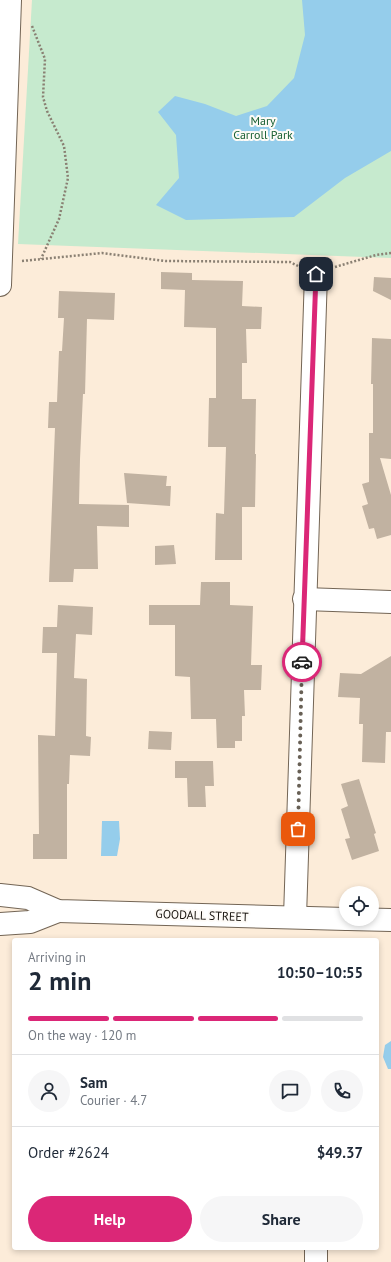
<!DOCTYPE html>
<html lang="en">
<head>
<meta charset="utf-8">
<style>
	:root { --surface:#fff; --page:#f6f6f7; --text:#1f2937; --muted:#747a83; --line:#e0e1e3; --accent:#db2777 }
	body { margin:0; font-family:"PT Sans",sans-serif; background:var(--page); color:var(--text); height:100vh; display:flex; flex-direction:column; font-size:15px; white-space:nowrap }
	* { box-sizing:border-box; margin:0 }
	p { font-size:13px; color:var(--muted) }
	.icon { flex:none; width:22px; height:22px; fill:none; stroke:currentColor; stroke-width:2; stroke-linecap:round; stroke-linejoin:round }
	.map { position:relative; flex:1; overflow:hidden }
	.details { position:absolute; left:12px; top:938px; width:367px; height:312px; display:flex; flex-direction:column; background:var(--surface); border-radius:4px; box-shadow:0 2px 6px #0003 }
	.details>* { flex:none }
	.fabs { position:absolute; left:339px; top:886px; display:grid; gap:8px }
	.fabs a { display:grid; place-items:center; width:40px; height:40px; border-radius:50%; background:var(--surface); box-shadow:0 2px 6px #0003; font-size:20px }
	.pin { position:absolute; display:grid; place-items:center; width:34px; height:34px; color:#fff; margin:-17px; border-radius:8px; box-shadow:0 2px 6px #0006 }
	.courier { position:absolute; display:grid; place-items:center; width:40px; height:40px; margin:-20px; border:3px solid #db2777; border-radius:50%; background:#fff; color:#222; box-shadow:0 1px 5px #0007 }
	.overview em { font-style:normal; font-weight:700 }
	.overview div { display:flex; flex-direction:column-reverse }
	.overview { display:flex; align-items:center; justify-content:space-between; height:68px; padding:0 16px }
	h1 { font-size:26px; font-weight:700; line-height:30px }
	.bar { display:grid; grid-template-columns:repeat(4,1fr); gap:6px 4px; align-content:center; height:48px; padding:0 16px }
	.bar i { height:5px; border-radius:3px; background:var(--line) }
	.bar .on { background:var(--accent) }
	.bar p { grid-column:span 4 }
	.line { display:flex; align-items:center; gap:10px; padding:0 16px; border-top:1px solid var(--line) }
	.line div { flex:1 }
	.round { display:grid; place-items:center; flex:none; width:42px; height:42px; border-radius:21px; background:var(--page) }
	.cta { display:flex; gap:8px; margin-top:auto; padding:8px 16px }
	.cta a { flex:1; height:46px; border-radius:24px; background:var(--accent); color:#fff; font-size:16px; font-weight:700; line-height:46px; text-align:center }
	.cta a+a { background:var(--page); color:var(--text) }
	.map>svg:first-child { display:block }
	.green { fill:#c6eace }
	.water { fill:#95cdeb }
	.building { fill:#c1b2a1 }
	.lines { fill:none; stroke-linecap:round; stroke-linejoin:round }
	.minor-casing { stroke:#736555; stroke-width:24 }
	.path { stroke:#8a8073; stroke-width:2.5; stroke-dasharray:2 2; stroke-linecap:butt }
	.minor { stroke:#fff; stroke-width:22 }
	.done { stroke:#686055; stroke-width:4; stroke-dasharray:0 7.2 }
	.route { stroke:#db2777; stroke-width:5 }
	.labels { text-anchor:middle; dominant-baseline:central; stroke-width:4; stroke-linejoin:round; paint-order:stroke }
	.park-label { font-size:12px; fill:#196033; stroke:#fefbf7 }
	.street-label { font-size:12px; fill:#19140e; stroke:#fefbf7 }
</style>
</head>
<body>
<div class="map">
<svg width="391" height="1262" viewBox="0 0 391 1262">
	<rect width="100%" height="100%" fill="#fcecd9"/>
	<path class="green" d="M32,0H391V258L18,244Z"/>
	<g class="water">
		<path d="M302,0H391V151L345,178L294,217L186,220L156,205L179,178L176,135L158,112L175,96L205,104L236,116L267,106L294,78L305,35Z"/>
		<path d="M102,821H119L120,839L117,856H101Z"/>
		<path d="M391,1041V1069H388L383,1057L385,1045Z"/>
	</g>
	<g class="building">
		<path d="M161,272L192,273V280L243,281L242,306L262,307L261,329H246L247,363H242V399H256L255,454H256L255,507H242V560H215L216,513L224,514L226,447H208L209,398H216V328L184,327L185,290L161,289Z"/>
		<path d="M374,277L391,278V300L373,291Z"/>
		<path d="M59,291L115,293L114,320L87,319L85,394H83L80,459L79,504L129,505V527L97,526L98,569H74L73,582H49L55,428H48L49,402H57L59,351H62L64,318H58Z"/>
		<path d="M372,338L391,339V459L380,458L391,495V535L377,539L374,528L369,529L362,506L368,504L362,484L369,482V433H373V384H371Z"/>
		<path d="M124,473L167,476L166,486H171L170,506L127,503Z"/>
		<path d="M174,545L176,564L155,565V546Z"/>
		<path d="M201,582H230V605L253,606L251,665H262L261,690H244L245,716H242V741H235V748H217L216,719H191L190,677L175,676V625H149V605H200Z"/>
		<path d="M58,605L93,607L92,635L76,634L74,678L87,679L86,736L91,737L90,756L70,755L69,784H67V859H33V834H39L38,735L55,736L57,653H42L43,627H57Z"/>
		<path d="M391,656V732H386L385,763L362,762L363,724H359L360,698L338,697L340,673L361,674Z"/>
		<path d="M149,731L172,732L171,750L148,749Z"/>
		<path d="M175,761H213L214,786H205L206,807H188L187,778H175Z"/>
		<path d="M359,779L376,833L374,834L379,851L352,860L345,839L350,838L341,809L348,806L341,784Z"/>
	</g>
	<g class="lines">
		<g class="minor-casing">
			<g id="minor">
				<path d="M0,285L10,0"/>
				<path d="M304,599L391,602"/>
				<path d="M0,895L28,898L58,911L346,919"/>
				<path d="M295,917L316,274"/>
				<path d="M348,919L391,920"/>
				<path d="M0,924L30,922L58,911"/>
				<path d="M316,1262V1248"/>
			</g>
		</g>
		<g class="path">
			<path d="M32,26L45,59L43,97L47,111L64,146L68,178L59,219L41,259"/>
			<path d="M22,261L102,253L166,261L290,262L298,266"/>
			<path d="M335,267L376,255L391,253"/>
		</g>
		<use href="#minor" class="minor"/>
	</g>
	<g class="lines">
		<path class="done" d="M298,829L302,662"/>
		<path class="route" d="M302,662L316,274"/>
	</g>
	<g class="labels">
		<g class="park-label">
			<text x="263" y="120">Mary<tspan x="263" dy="14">Carroll Park</tspan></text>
		</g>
		<g class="street-label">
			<text transform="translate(202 915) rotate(2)">GOODALL STREET</text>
		</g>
	</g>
</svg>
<div class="fabs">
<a><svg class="icon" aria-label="locate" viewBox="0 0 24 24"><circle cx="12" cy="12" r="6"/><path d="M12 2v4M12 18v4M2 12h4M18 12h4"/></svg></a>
</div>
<div class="pin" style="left:298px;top:829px;background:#ea580c"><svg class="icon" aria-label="bag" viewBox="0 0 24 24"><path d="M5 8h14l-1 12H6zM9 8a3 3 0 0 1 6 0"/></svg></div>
<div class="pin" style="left:316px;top:274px;background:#1f2937"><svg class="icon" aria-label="home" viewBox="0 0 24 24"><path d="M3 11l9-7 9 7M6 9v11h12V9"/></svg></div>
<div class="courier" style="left:302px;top:662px"><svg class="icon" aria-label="car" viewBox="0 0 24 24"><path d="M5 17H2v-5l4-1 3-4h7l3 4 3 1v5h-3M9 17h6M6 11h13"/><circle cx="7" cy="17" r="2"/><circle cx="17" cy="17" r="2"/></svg></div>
<section class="details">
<div class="overview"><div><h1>2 min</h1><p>Arriving in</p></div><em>10:50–10:55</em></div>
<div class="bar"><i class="on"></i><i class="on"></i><i class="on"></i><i></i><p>On the way · 120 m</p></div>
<div class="line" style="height:72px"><a class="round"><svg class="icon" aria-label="person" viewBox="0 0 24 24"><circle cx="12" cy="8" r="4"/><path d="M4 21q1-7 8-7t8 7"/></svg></a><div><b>Sam</b><p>Courier · 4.7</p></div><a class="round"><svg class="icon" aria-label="chat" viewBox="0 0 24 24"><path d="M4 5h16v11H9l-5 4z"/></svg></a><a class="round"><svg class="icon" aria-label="phone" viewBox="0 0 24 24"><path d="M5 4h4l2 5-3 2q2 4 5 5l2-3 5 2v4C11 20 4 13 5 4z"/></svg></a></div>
<div class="line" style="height:52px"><div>Order #2624</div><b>$49.37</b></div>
<div class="cta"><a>Help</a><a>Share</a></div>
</section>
</div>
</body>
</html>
